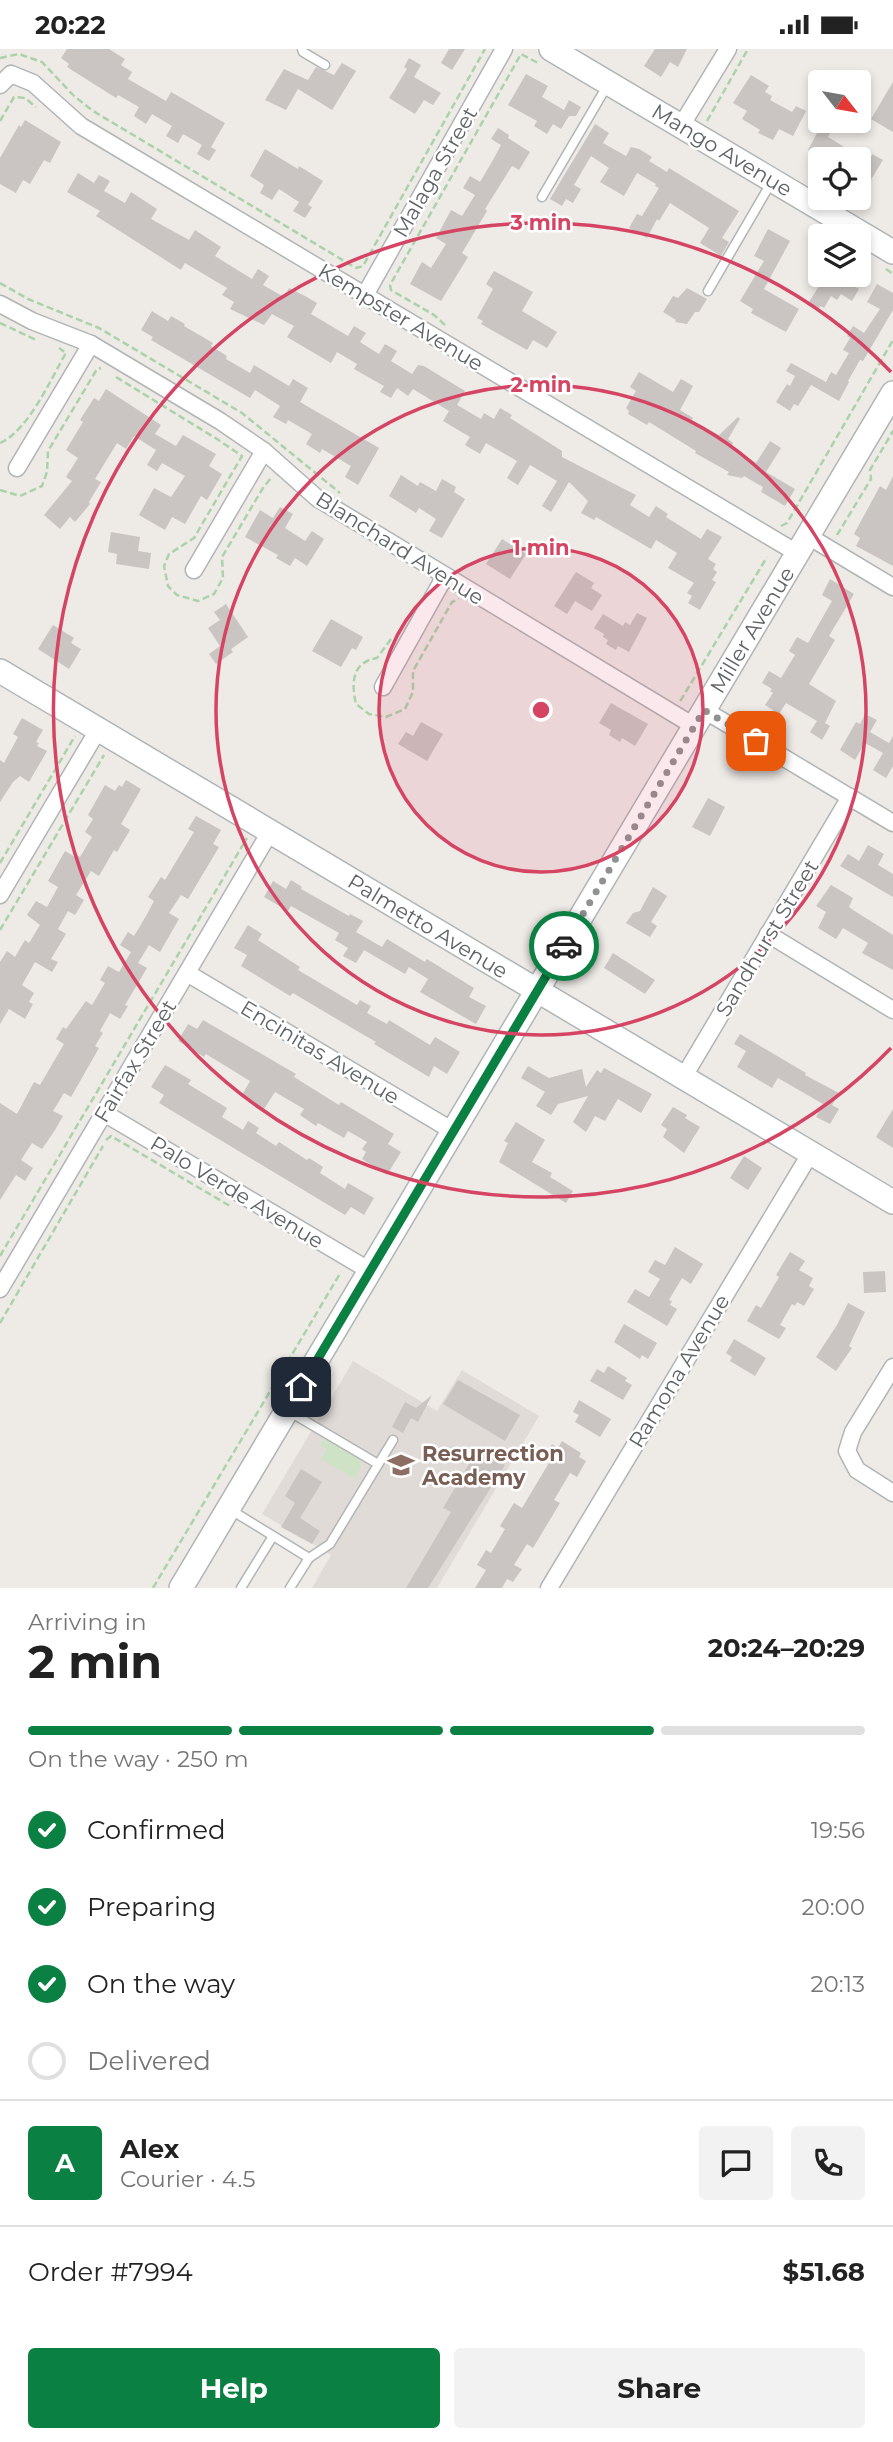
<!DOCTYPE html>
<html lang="en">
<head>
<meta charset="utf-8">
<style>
	:root { --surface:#fff; --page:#f2f2f2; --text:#222; --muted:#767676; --line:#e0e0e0; --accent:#0b8043 }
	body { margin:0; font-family:Montserrat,sans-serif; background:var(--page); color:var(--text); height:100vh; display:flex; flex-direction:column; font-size:26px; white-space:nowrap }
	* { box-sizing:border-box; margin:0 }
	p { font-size:23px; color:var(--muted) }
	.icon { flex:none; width:38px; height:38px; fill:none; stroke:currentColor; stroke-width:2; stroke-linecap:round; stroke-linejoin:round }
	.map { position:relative; height:1539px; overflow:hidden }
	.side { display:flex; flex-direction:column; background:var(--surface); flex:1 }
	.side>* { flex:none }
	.needle { width:46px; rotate:121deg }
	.tools { position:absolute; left:808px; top:21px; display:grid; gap:14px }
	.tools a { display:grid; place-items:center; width:63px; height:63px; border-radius:7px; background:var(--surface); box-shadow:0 4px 10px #0003; font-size:35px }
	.pin { position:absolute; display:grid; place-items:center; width:60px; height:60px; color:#fff; margin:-30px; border-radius:14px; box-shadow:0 4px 10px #0006 }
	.courier { position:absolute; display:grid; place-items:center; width:70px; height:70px; margin:-35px; border:5px solid #0b8043; border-radius:50%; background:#fff; color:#222; box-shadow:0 2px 9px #0007 }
	.summary em { font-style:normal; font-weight:700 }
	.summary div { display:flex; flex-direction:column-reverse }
	.summary { display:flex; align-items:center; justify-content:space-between; height:119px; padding:0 28px }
	h1 { font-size:46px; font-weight:700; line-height:52px }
	.bar { display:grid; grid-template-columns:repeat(4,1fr); gap:10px 7px; align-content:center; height:84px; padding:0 28px }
	.bar i { height:9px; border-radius:5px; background:var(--line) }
	.bar .active { background:var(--accent) }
	.bar p { grid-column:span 4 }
	.line { display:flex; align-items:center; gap:18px; padding:0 28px; border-top:2px solid var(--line) }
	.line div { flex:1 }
	.round { display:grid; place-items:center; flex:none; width:74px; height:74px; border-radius:7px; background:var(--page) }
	ol { padding:0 28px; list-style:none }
	li { display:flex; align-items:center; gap:21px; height:77px }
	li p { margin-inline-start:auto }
	li .icon { padding:7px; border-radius:50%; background:var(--accent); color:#fff; stroke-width:4 }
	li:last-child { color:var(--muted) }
	li i { width:38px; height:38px; border:4px solid var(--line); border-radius:50% }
	.primary-button { display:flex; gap:14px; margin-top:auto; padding:14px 28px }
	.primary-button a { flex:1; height:80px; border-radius:7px; background:var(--accent); color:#fff; font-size:28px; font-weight:700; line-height:80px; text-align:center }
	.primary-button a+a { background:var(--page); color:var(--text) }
	.status { display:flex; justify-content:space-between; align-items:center; height:49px; padding:0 35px; background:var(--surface); direction:ltr }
	.status svg { height:19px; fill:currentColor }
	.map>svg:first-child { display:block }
	.education { fill:#e1dbd7 }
	.green { fill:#cee3c6 }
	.building { fill:#cac5c2 }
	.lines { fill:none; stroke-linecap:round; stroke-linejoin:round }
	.lane-casing { stroke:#b1b5b6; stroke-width:11 }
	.street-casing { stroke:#b1b5b6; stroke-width:19 }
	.secondary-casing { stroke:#b0b5b7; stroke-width:26 }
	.path { stroke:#abd3aa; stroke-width:2.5; stroke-dasharray:7 3.5; stroke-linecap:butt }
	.lane { stroke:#fff; stroke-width:8 }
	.street { stroke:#fff; stroke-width:16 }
	.secondary { stroke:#fff; stroke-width:23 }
	.done { stroke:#909292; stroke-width:7; stroke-dasharray:0 12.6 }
	.route { stroke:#0b8043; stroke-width:9 }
	.ring { fill:none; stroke:#d54563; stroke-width:3.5 }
	.labels { text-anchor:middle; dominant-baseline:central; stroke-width:5; stroke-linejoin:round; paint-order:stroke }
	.street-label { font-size:21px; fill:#5e6364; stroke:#fff }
	.education-label { font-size:21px; font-weight:bold; fill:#785e54; stroke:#fff; text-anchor:start }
	.centre { fill:#d54563; stroke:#fff; stroke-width:3.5 }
	.ring-label { font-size:21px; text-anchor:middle; font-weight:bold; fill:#d54563; stroke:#fff; stroke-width:5; stroke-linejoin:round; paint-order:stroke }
</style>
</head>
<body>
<div class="status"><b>20:22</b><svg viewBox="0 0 49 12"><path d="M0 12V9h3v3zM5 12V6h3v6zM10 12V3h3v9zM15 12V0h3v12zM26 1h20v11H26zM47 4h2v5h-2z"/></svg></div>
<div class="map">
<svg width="893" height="1539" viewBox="0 0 893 1539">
	<rect width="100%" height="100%" fill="#eeeae6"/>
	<path class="education" d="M353,1312L437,1362L462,1321L539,1367L437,1539H312L331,1506L262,1465Z"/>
	<path class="green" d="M324,1390L359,1410L361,1418L355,1430L321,1410L327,1400L320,1396Z"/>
	<g class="building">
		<path d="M67,0H109L125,10L121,16L132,23L128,30L166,52L171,43L225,74L211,98L216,101L209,112L197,105L202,96L183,85L178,94L166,87L172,77L152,65L146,75L134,67L139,58L118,46L116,49L67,18L69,15L61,9Z"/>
		<path d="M449,0H465L452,21L441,14Z"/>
		<path d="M655,0H687L678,18L670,13L661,28L644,17Z"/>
		<path d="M409,9L421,16L414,28L441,44L433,56L424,51L415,65L389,49L407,20L404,18Z"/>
		<path d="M342,14L356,22L332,61L298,40L286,61L265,51L284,20L308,31L316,18L334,26Z"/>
		<path d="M526,25L548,37L542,48L564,61L569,51L581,58L576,67H569L561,80L553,75L547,85L534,77L537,72L508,56Z"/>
		<path d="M751,26L769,37L765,43L772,47L770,51L792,63L796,57L806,62L793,87L779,80L773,91L758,84L760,81L742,70L747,62L733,54Z"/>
		<path d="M893,33V83L871,70Z"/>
		<path d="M25,71L61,93L50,114L44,111L30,135L23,131L16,144L0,135V109L19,76L21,78Z"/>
		<path d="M595,75L609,84L603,94L626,107L631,98L639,100L652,108L649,112L667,123L669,119L739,162L722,189L729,193L721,207L700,194L709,179L670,154L659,172L657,170L647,189L629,179L637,165L642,167L659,139L655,137L656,135L637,124L624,147L600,133L609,119L591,107L574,136L581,140L573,154L566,150L562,157L550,150Z"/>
		<path d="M498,79L509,86L508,89L530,103L519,121L512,117L485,160L487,162L462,204L468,208L441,252L410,235L422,213L431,219L446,195L436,189L451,161L462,167L475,146L463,139L470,127L480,133L493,111L501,96L491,90Z"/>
		<path d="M831,82L828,88L859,107V104L870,110L872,105L883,111L869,134L859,128V110H823L808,101L817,84Z"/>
		<path d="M265,100L298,120L299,117L323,132L308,156L312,158L305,169L293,162L299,153L279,140L272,151L260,144L264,136L250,127Z"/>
		<path d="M78,124L94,134L99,126L110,132L104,142L125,154L131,143L157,160L151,170L189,191L195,181L221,198L215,207L252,230L258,220L269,227L263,236L284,248L289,239L305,247L317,254L311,265L348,287L354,277L366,284L360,293L379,305L385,295L397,302L391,312L412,325L418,316L424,317L465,342L457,356L481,370L484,364L494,370L500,359L512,366L510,369L562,402V408L636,446L630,456L649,468L656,457L668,465L666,468L701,490L707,480L722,488L708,510L716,515L713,520L717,523L712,531L716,533L700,561L688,554L692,547L687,544L694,534L668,519L677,504L656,491L651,500L596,468L594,471L581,464L588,452L569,433L551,463L542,457L557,432L530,416L518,436L507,429L517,412L486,394L480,405L465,396L470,388L443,372L449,362L413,340L408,347L397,339L391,349L380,343L384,337L354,320L357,315L337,303L331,314L287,288L294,277L272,265L264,276L230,260L234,253L222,246L227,239L185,214L181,221L96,167L100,162L67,143Z"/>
		<path d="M768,180L790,192L764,240L799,260L786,283L751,264L753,260L740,252L764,212L754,207Z"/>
		<path d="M494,222L533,243L522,262L557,283L547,299L533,291L527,301L481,275L483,272L477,269L493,240L486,235Z"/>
		<path d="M826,226H842L851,231L849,234L859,240L852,252L841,245L837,251L831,247L824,259L821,257L819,259L809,253Z"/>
		<path d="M877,235L893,244V261L863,312L860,311L848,332L849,333L839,352L811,336L798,357L794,355L790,362L776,353L787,335L790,337L795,327L786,322L791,314L826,333L831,323L836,326L849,304L843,301L850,289L847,287L853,277L864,284L880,260L867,253Z"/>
		<path d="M687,239L707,250L699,263H695L687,275L675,273L676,271L663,263L673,247L678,249Z"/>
		<path d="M152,262L168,272L171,267L185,275L184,277L213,294L211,297L227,307L226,310L250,324L254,316L289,337L293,330L308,339L300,353L379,399L358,436L345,428L351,417L322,400L320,404L306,395L312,385L288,371L286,375L273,368L280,357L255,341L250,349L151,291L153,288L141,281Z"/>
		<path d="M639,323L673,343L681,330L693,337L680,361L693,369L692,371L719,386L738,368L740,370L728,390L733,394L731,398L756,414L770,392L781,399L766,423L795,440L785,457L761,443L763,438L744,427L742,429L727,426L729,423L695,404L696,402L649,373L647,376L628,365L629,362L626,359L636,342L630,338Z"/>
		<path d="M106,340L161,376L155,385L176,397L183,386L216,405L209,417L222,425L207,451L201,447L185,475L172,468L165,481L139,466L154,439L171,448L185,427L162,414L157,422L147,416L156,401L134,387L126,400L117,394L95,430L101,433L89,453L90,455L75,473L70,468L60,480L44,466L72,432L66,428L78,409L66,401L83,373L80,371L94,349L99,352Z"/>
		<path d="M401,426L418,437L420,433L436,442L442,430L456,438L454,443L465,450L442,489L429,482L436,470L419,459L416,464L389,447Z"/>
		<path d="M893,427V517L856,497L860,489L854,485L880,437L886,441Z"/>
		<path d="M280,458L293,465L285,479L305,492L312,482L324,490L307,517L295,509L290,517L276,509L278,506L245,488L260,461L273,469Z"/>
		<path d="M111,483L140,488L138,502L151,504L149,520L116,515L117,505L108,503Z"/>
		<path d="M502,490L526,505L510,530L486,515Z"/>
		<path d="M576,523L594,534L591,539L602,546L592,562L575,552L567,565L554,557Z"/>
		<path d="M830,530L854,545L829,587L835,591L809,635L836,652L825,674L830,677L822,691L810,683L817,672L786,654L779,665L765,656L773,644L770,642L772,640L762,634L769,622L781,629L795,606L789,602L797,588L808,594L832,552L822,546Z"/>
		<path d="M226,555L248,588L231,600L233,603L216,615L209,605L220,597L208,579L220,571L214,563Z"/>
		<path d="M637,564L647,569L629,603L618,597L616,601L606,595L608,591L603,588L604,585L594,579L603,565L623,577L625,573L630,576Z"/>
		<path d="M331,570L363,588L356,601L352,599L341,618L312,602Z"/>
		<path d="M53,576L74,589L71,594L81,600L69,620L38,600Z"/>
		<path d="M611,654L648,675L635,697L622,689L620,693L609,686L611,681L599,674Z"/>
		<path d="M865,665L877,671L870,683L889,694L893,687V717L886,729L873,721L883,704L865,694L855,711L840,701L856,673L860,675Z"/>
		<path d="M22,669L43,681L36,693L39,694L37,697L47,702L29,733L20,727L13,733L0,753V711L4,714L18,688L13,685Z"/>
		<path d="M421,673L443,685L427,712L398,695L406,683L413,687Z"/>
		<path d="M126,731L141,740L121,775L130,781L117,803L114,801L99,827L91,822L76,846L84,851L75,866L68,862L58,880L66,885L51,910L58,913L52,923L35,913L22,936L34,944L29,953L33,955L25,970L9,960L0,975V913L7,902L15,908L25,891L29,894L40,876L27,866L36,852L47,858L58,838L48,832L65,802L75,808L77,806L80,808L92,788L85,783L93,770L88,766L105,736L115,742L119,736L122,738Z"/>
		<path d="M708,749L725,758L710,787L692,778Z"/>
		<path d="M196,767L221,781L213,795L219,798L188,850L181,846L169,864L179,870L160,903L149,896L138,914L147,919L125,956L128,957L120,970L110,964L100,982L103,984L95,997L99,999L71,1048L64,1044L53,1062L63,1067L55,1081L42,1100L32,1094L21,1111L33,1119L25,1132L16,1126L0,1151V1054L17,1065L34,1033L40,1036L64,995L56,990L63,978L66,980L86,952L92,956L105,934L100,931L108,917L119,923L131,903L120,896L128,883L134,887L146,867L154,852L148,848L161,828L165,831L177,811L194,783L188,780Z"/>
		<path d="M868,796L884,805L878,816L893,825V848L840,817L848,805L859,812Z"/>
		<path d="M291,831L302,838L301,840L349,867L350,865L363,872L356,883L382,898L387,890L425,913L427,910L474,939L469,948L486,957L476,975L420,943L428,930L409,918L405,925L364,901L356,914L343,907L348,899L335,891L339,884L291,857L288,862L264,848L273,832L286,840Z"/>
		<path d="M831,836L853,849L849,858L853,861L893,886V921L862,904L868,894L843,879L836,890L818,879L826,863L816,857Z"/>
		<path d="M653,838L667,847L651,873L657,877L650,888L626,874L633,864L640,862Z"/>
		<path d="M248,876L262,885L258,891L300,918L298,921L357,956L360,951L371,957L367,964L387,975L389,971L430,996L435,988L460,1003L447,1025L434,1017L429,1028L374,995L376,993L340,972L293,944L290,947L241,917L247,906L234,899Z"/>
		<path d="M613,904L655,931L645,945L604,919Z"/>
		<path d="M203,971L296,1025L294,1028L339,1056L341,1053L394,1085L388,1095L401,1103L387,1126L362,1110L366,1103L362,1100L367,1093L348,1082L344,1089L318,1074L316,1077L300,1066L304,1060L275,1043L264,1060L242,1046L250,1032L206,1005L204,1008L178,992L188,975L197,980Z"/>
		<path d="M740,985L806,1024L805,1026L839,1044L832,1056L839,1060L830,1075L816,1068L823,1055L778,1029L772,1039L737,1018L746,1002L734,995Z"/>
		<path d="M165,1016L191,1031L188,1035L227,1059L222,1068L243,1081L248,1072L259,1079L256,1084L276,1097L279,1093L307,1111L309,1109L323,1118L320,1124L345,1140L348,1134L374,1149L364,1166L351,1158L345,1166L159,1054L164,1046L151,1038Z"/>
		<path d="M528,1017L549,1029L582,1020L586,1038L597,1021L601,1024L604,1019L652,1045L641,1064L618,1050L605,1072L595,1067L586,1083L573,1073L588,1047L558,1055L551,1066L536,1057L545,1043L521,1029Z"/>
		<path d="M673,1058L687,1066L685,1069L700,1078L684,1104L663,1088L667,1080L661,1076Z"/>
		<path d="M893,1060V1099L876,1088Z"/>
		<path d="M516,1073L545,1091L532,1113L552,1124L550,1128L573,1142L566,1154L499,1113L508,1094L504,1092Z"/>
		<path d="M744,1107L762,1119L748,1141L730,1129Z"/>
		<path d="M675,1198L703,1215L691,1235L682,1229L669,1251L672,1252L670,1256L677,1260L667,1277L627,1253L635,1240L649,1248L660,1230L648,1223L655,1211L665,1216Z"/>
		<path d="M790,1203L805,1212L799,1221L813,1229L809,1237L814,1240L804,1257L797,1253L795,1257L792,1255L780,1276L786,1279L779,1290L747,1272L756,1256L761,1259L779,1228L776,1226Z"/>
		<path d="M885,1222L886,1243L864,1244L863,1223Z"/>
		<path d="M848,1254L865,1263L849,1297L852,1299L836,1322L816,1308L837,1276Z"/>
		<path d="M624,1275L657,1294L648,1310L642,1306L640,1310L614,1293Z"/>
		<path d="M734,1290L766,1309L755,1327L730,1312L732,1308L726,1304Z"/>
		<path d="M608,1317L627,1329L625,1332L632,1336L623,1351L590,1332L597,1320L604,1324Z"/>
		<path d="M458,1331L520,1366L505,1392L443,1355Z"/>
		<path d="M432,1346L418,1373L411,1369L403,1384L392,1378L405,1353L416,1359Z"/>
		<path d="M579,1351L611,1370L600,1388L575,1373L579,1366L573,1363Z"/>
		<path d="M562,1392L581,1404L579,1408L586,1412L577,1428L570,1424L554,1451L560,1454L533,1499L527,1495L514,1516L522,1520L513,1533L507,1530L502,1539H475L486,1521L477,1516L486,1501L491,1504L505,1480L500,1477L514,1454L522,1459L550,1412L544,1408L552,1395L558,1399Z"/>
		<path d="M478,1400L505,1416L428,1539H406L451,1463L443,1459Z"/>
		<path d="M301,1420L322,1433L300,1469L320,1482L312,1495L281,1478L295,1454L285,1447Z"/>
	</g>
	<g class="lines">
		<g class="lane-casing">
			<g id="lane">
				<path d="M302,0L303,3L325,16"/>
				<path d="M542,148L607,37"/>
				<path d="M708,242L771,134"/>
				<path d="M290,1363L378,1415"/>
				<path d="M231,1461L309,1509L290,1539"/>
				<path d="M309,1509L330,1495L393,1391"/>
				<path d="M241,1539L273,1487"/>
			</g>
		</g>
		<g class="street-casing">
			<g id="street">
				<path d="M0,36L11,25L33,34L81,77L797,504"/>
				<path d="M681,77L728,0"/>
				<path d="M365,246L504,0"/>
				<path d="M0,255L32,272L91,295L220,372L264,402L317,449L694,677"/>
				<path d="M17,419L91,295"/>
				<path d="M808,487L893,538"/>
				<path d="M194,521L264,402"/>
				<path d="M383,638L445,527"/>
				<path d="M704,661L893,774"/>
				<path d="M0,846L98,681"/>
				<path d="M768,885L893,961"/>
				<path d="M187,924L453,1082"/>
				<path d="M683,1029L850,748"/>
				<path d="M104,1064L370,1222"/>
				<path d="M0,1240L270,783"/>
				<path d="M893,1318L853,1383L847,1402L857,1421L893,1444"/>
				<path d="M549,1539L810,1105"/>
			</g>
		</g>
		<g class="secondary-casing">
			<g id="secondary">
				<path d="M551,0L893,203"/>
				<path d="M0,622L893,1153"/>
				<path d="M181,1539L893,344"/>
			</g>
		</g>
		<g class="path">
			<path d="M0,9L19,5L42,13L74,47L93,62L356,219L363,217L485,0"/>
			<path d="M0,72L14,48L25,49L36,58"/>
			<path d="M707,72L748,0"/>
			<path d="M886,220L893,225"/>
			<path d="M0,234L28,250L99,279L242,364L340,444"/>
			<path d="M0,274L36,291"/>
			<path d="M445,276L434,266L391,241L390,236L521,5L540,15"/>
			<path d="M116,328L217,390L242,407L194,489L169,505L164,517L168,537L177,546L198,552L214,545L223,529L222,508L263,439L271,429L273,430"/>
			<path d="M0,394C29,381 50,331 66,304L59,299"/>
			<path d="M0,441L20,447L42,437L47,423L48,402L97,320L101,319"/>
			<path d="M781,477L787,474L893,291"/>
			<path d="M837,486L871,430L870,421L893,382"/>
			<path d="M391,590L377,609C352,613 351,634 356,655L369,665L386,668L405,660L413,643V622L452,553L459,550"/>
			<path d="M680,650L681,651L767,508"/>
			<path d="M0,814L75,687"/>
			<path d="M0,881L104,706"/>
			<path d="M106,1091L111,1087L230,1157"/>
			<path d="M0,1207L247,789"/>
			<path d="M0,1274L103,1097"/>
			<path d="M153,1539L341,1223"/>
		</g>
		<use href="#lane" class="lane"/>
		<use href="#street" class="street"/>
		<use href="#secondary" class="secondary"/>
	</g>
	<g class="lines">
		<path class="done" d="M564,897L704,661L756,692"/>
		<path class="route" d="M301,1338L564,897"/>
	</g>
	<circle cx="541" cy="661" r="162" fill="#d54563" fill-opacity=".12"/>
	<g class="ring">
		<circle cx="541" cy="661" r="162"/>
		<circle cx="541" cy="661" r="325"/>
		<path d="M891 999A487 487 0 1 1 891 323"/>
	</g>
	<defs>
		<g id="school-bare" transform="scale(2.1)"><path d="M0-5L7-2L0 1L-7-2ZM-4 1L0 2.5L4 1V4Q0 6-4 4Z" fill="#8d6e63" stroke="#fff" stroke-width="2.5" paint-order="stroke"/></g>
	</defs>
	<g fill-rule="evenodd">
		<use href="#school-bare" x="401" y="1416"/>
	</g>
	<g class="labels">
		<g class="street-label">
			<text transform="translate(722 101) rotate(31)">Mango Avenue</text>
			<text transform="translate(435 123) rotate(-60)">Malaga Street</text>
			<text transform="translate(401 268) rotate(31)">Kempster Avenue</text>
			<text transform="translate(400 499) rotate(32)">Blanchard Avenue</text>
			<text transform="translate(752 581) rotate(-59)">Miller Avenue</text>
			<text transform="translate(428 877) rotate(31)">Palmetto Avenue</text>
			<text transform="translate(767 889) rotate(-59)">Sandhurst Street</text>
			<text transform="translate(320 1003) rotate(31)">Encinitas Avenue</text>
			<text transform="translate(135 1012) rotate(-59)">Fairfax Street</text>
			<text transform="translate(237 1143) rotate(31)">Palo Verde Avenue</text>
			<text transform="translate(679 1322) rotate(-59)">Ramona Avenue</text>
		</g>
		<g class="education-label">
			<text x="422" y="1404">Resurrection<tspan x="422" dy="24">Academy</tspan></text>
		</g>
	</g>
	<circle cx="541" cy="661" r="10" class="centre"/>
	<g class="ring-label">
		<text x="541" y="181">3 min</text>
		<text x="541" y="343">2 min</text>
		<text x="541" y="506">1 min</text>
	</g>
</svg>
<div class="tools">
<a><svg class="needle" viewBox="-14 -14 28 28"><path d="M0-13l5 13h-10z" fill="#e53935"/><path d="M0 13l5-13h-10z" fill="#767676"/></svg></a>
<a><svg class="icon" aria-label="locate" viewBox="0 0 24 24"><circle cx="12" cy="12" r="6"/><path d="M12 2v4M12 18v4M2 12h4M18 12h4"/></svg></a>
<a><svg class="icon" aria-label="layers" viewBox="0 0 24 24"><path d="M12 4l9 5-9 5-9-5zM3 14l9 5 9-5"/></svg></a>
</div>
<div class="pin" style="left:756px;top:692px;background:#ea580c"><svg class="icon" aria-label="bag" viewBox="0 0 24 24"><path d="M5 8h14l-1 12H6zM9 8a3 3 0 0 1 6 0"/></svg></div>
<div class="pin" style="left:301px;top:1338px;background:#1f2937"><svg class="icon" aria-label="home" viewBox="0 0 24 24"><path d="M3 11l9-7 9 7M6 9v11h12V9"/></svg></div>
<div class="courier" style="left:564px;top:897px"><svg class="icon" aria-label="car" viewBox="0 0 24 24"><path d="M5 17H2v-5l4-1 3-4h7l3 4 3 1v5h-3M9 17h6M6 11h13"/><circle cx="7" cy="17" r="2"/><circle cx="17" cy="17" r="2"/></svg></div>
</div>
<section class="side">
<div class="summary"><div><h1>2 min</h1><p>Arriving in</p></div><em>20:24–20:29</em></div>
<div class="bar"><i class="active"></i><i class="active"></i><i class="active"></i><i></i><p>On the way · 250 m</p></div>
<ol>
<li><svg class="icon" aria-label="check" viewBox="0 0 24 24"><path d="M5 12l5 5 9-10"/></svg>Confirmed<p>19:56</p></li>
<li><svg class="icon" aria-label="check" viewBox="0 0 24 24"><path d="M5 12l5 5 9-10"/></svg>Preparing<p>20:00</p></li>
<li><svg class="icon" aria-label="check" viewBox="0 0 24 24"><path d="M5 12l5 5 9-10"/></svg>On the way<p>20:13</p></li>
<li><i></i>Delivered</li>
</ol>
<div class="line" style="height:126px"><b class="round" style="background:var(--accent);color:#fff">A</b><div><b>Alex</b><p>Courier · 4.5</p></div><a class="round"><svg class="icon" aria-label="chat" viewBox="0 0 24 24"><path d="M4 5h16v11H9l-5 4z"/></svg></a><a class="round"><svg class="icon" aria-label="phone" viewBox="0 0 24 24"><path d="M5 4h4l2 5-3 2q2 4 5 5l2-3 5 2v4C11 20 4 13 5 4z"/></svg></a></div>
<div class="line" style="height:91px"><div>Order #7994</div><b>$51.68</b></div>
<div class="primary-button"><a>Help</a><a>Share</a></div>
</section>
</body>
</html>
